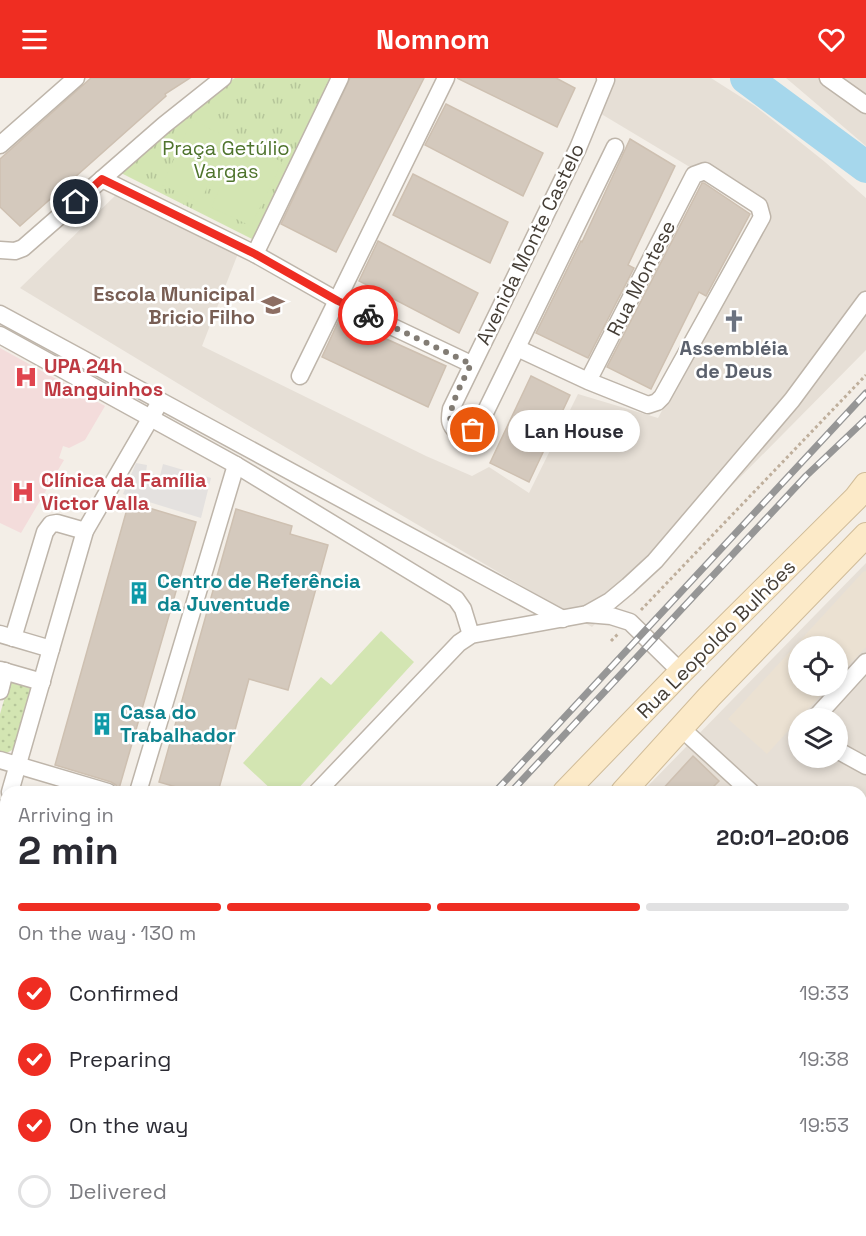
<!DOCTYPE html>
<html lang="en">
<head>
<meta charset="utf-8">
<style>
	:root { --surface:#fff; --page:#f7f7f7; --text:#2b2b33; --muted:#7c7c81; --line:#e1e1e2; --accent:#ef2d22 }
	body { margin:0; font-family:"Space Grotesk",sans-serif; background:var(--page); color:var(--text); height:100vh; display:flex; flex-direction:column; font-size:22px; white-space:nowrap }
	* { box-sizing:border-box; margin:0 }
	p { font-size:20px; color:var(--muted) }
	.icon { flex:none; width:33px; height:33px; fill:none; stroke:currentColor; stroke-width:2; stroke-linecap:round; stroke-linejoin:round }
	.map { position:relative; flex:1; overflow:hidden }
	.drawer { position:absolute; left:0px; top:708px; width:867px; height:450px; display:flex; flex-direction:column; background:var(--surface); border-radius:18px 18px 0 0; box-shadow:0 3px 9px #0003 }
	.drawer>* { flex:none }
	.fabs { position:absolute; left:788px; top:558px; display:grid; gap:12px }
	.fabs a { display:grid; place-items:center; width:60px; height:60px; border-radius:50%; background:var(--surface); box-shadow:0 3px 9px #0003; font-size:30px }
	.pin { position:absolute; display:grid; place-items:center; width:51px; height:51px; color:#fff; margin:-26px; border:3px solid #fff; border-radius:50%; box-shadow:0 2px 6px #0007 }
	.courier { position:absolute; display:grid; place-items:center; width:60px; height:60px; margin:-30px; border:4px solid #ef2d22; border-radius:50%; background:#fff; color:#222; box-shadow:0 2px 8px #0007 }
	.bubble { position:absolute; height:42px; border-radius:21px; background:var(--surface); box-shadow:0 3px 9px #0003; font-size:20px; font-weight:800; line-height:42px; text-align:center }
	.headline em { font-style:normal; font-weight:800 }
	.headline div { display:flex; flex-direction:column-reverse }
	.headline { display:flex; align-items:center; justify-content:space-between; height:102px; padding:0 18px }
	h1 { font-size:39px; font-weight:800; line-height:45px }
	.bar { display:grid; grid-template-columns:repeat(4,1fr); gap:9px 6px; align-content:center; height:72px; padding:0 18px }
	.bar i { height:8px; border-radius:4px; background:var(--line) }
	.bar .active { background:var(--accent) }
	.bar p { grid-column:span 4 }
	ol { padding:0 18px; list-style:none }
	li { display:flex; align-items:center; gap:18px; height:66px }
	li p { margin-inline-start:auto }
	li .icon { padding:6px; border-radius:50%; background:var(--accent); color:#fff; stroke-width:4 }
	li:last-child { color:var(--muted) }
	li i { width:33px; height:33px; border:3px solid var(--line); border-radius:50% }
	header { display:flex; justify-content:space-between; align-items:center; height:78px; padding:0 18px; background:var(--accent); color:#fff; font-size:27px; font-weight:800 }
	.map>svg:first-child { display:block }
	.residential { fill:#e6dfd6; fill-rule:evenodd }
	.education { fill:#ebe1d2 }
	.medical { fill:#f3dcdb }
	.grass { fill:url(#grass-dots) }
	.park { fill:url(#park-tufts) }
	.pitch { fill:#d3e5b2 }
	.parking { fill:#e4e1df }
	.lines { fill:none; stroke-linecap:round; stroke-linejoin:round }
	.river { stroke:#a6d7ec; stroke-width:32 }
	.building { fill:#d4c9bd; stroke:#cec0b1; stroke-width:1.5 }
	.lane-casing { stroke:#beb5aa; stroke-width:10 }
	.street-casing { stroke:#beb5aa; stroke-width:19 }
	.secondary-casing { stroke:#d0bc99; stroke-width:26 }
	.path { stroke:#bfaf9c; stroke-width:3; stroke-dasharray:3 3; stroke-linecap:butt }
	.lane { stroke:#fff; stroke-width:8 }
	.street { stroke:#fff; stroke-width:16 }
	.secondary { stroke:#fceac8; stroke-width:24 }
	.rail-casing { stroke:#969696; stroke-width:7 }
	.rail { stroke:#fff; stroke-width:4.5; stroke-dasharray:14; stroke-linecap:butt }
	.done { stroke:#827c74; stroke-width:6; stroke-dasharray:0 10.8 }
	.route { stroke:#ef2d22; stroke-width:8 }
	.labels { text-anchor:middle; dominant-baseline:central; stroke-width:5; stroke-linejoin:round; paint-order:stroke }
	.park-label { font-size:20px; fill:#4f742d; stroke:#fff }
	.street-label { font-size:20px; fill:#453e36; stroke:#fff }
	.education-label { font-size:20px; font-weight:bold; fill:#785e54; stroke:#fff; text-anchor:end }
	.worship-label { font-size:20px; font-weight:bold; fill:#5b616d; stroke:#fff }
	.health-label { font-size:20px; font-weight:bold; fill:#be3a42; stroke:#fff; text-anchor:start }
	.culture-label { font-size:20px; font-weight:bold; fill:#0d838f; stroke:#fff; text-anchor:start }
</style>
</head>
<body>
<header><svg class="icon" aria-label="menu" viewBox="0 0 24 24"><path d="M4 6h16M4 12h16M4 18h16"/></svg>Nomnom<svg class="icon" aria-label="heart" viewBox="0 0 24 24"><path d="M12 20l-8-8c-3-5 5-10 8-4 3-6 11-1 8 4z"/></svg></header>
<div class="map">
<svg width="866" height="1158" viewBox="0 0 866 1158">
	<defs>
		<pattern id="grass-dots" width="8" height="8" patternUnits="userSpaceOnUse" patternTransform="scale(1.5)"><rect width="8" height="8" fill="#d3e5b2"/><path d="M2 2h.1M6 6h.1" fill="none" stroke="#b6c69a" stroke-width="1.8" stroke-linecap="round"/></pattern>
		<pattern id="park-tufts" width="24" height="20" patternUnits="userSpaceOnUse" patternTransform="scale(1.5)"><rect width="24" height="20" fill="#d3e5b2"/><path d="M3 7l-1-3M5 7V3M7 7l1-3M15 17l-1-3M17 17v-4M19 17l1-3" fill="none" stroke="#b6c69a"/></pattern>
	</defs>
	<rect width="100%" height="100%" fill="#f3eee7"/>
	<g class="residential">
		<path d="M616,0H711L755,28L825,84L866,120V272L592,549L217,329L20,210L121,112L239,173L202,268L426,378L472,398L489,389L529,415L578,316L658,340L768,136L598,34Z"/>
		<path d="M786,0H866V68L792,5Z"/>
		<path d="M866,485V1158H696L690,1152H861V714H642ZM798,568H837V608H798ZM798,640H837V680H798Z"/>
	</g>
	<path class="education" d="M866,493V569L837,599V568H798V608H829L767,676L728,641L863,494Z"/>
	<path class="medical" d="M0,270L105,328L85,362L69,370L63,368L59,380L64,382L21,455L0,445Z"/>
	<path class="grass" d="M11,598L34,605L14,671L5,676L0,675V636Z"/>
	<path class="park" d="M235,0H332L254,162L119,94L158,63L203,22Z"/>
	<g class="pitch">
		<path d="M192,42L231,61L200,124L162,107Z"/>
		<path d="M242,64L282,84L251,148L211,129Z"/>
		<path d="M381,553L414,584L295,714H274L243,685L321,599L331,607Z"/>
	</g>
	<path class="parking" d="M136,385L147,387L146,394L160,398L163,386L211,400L201,440L123,416Z"/>
	<g class="lines">
		<path class="river" d="M746,0L866,89"/>
	</g>
	<g class="building">
		<path d="M91,0H190L165,16L166,18L20,148L0,129V81Z"/>
		<path d="M350,0H424L336,174L281,146Z"/>
		<path d="M457,0H556L575,10L557,49Z"/>
		<path d="M446,26L543,75L523,118L425,67Z"/>
		<path d="M630,61L675,88L628,187L634,190L588,280L536,255L581,163L582,164Z"/>
		<path d="M413,96L508,144L490,185L393,137Z"/>
		<path d="M702,105H704L750,136L706,218L699,214L651,311L607,289Z"/>
		<path d="M378,163L478,215L459,255L359,203Z"/>
		<path d="M340,240L446,288L428,329L322,279Z"/>
		<path d="M531,298L570,317L529,404L490,385Z"/>
		<path d="M129,424L196,444L118,714L116,707L111,704L55,687Z"/>
		<path d="M236,431L292,448L290,456L328,467L288,612L249,601L218,714H193L159,704Z"/>
		<path d="M693,678L719,703L708,714H660Z"/>
	</g>
	<g class="lines">
		<g class="lane-casing">
			<path id="lane" d="M378,1152L385,1158"/>
		</g>
		<g class="street-casing">
			<g id="street">
				<path d="M605,0L606,2L578,70L451,331C449,342 449,347 458,355C469,355 474,351 481,343L615,69"/>
				<path d="M828,0L866,27"/>
				<path d="M0,67L76,0"/>
				<path d="M102,101L255,176L338,223L471,286"/>
				<path d="M0,172L15,173L23,170L164,47L223,0"/>
				<path d="M255,176L340,0"/>
				<path d="M0,236L563,541"/>
				<path d="M0,257L236,387L456,521L463,531L471,557"/>
				<path d="M517,270L588,303L648,327L657,324L662,319L762,139L759,128L705,93L694,97L588,303"/>
				<path d="M300,298L446,0"/>
				<path d="M587,536L611,538L630,544L681,594"/>
				<path d="M0,556L51,571L10,714"/>
				<path d="M13,560L45,454L51,446L57,445L85,453"/>
				<path d="M51,571L85,453L157,329"/>
				<path d="M0,592L42,604"/>
				<path d="M0,613L5,593"/>
				<path d="M815,640L866,584"/>
				<path d="M682,651L751,714"/>
				<path d="M837,672L866,688"/>
				<path d="M0,682L108,714"/>
				<path d="M138,714L236,387"/>
				<path d="M317,714L459,565L471,557L587,536L610,523L628,508L655,483L792,322L866,222"/>
				<path d="M0,751L6,729"/>
				<path d="M861,815L866,820"/>
				<path d="M861,955L866,960"/>
				<path d="M0,985L6,988"/>
				<path d="M0,1099L6,1101"/>
				<path d="M861,1110L866,1115"/>
				<path d="M749,1152L755,1158"/>
				<path d="M20,1158L25,1152"/>
				<path d="M791,1158L796,1152"/>
			</g>
		</g>
		<g class="secondary-casing">
			<g id="secondary">
				<path d="M565,714L681,594L856,420L866,407"/>
				<path d="M623,714L709,619L866,457"/>
				<path d="M153,1158L157,1152"/>
				<path d="M215,1158L220,1152"/>
			</g>
		</g>
		<g class="path">
			<path d="M641,532L866,297"/>
			<path d="M611,563L618,556"/>
			<path d="M861,760L866,763"/>
			<path d="M861,882L866,877"/>
		</g>
		<use href="#lane" class="lane"/>
		<use href="#street" class="street"/>
		<use href="#secondary" class="secondary"/>
		<g class="rail-casing">
			<g id="rail">
				<path d="M495,714L866,315"/>
				<path d="M511,714L806,398L866,341"/>
				<path d="M80,1158L85,1152"/>
				<path d="M93,1158L99,1152"/>
			</g>
		</g>
		<use href="#rail" class="rail"/>
	</g>
	<g class="lines">
		<path class="done" d="M368,237L471,286C465,300 440,341 455,352C461,357 467,354 473,352"/>
		<path class="route" d="M76,124L102,101L255,176L338,223L368,237"/>
	</g>
	<defs>
		<g id="school-bare" transform="scale(1.8)"><path d="M0-5L7-2L0 1L-7-2ZM-4 1L0 2.5L4 1V4Q0 6-4 4Z" fill="#8d6e63" stroke="#fff" stroke-width="2.5" paint-order="stroke"/></g>
		<g id="church-bare" transform="scale(1.8)"><path d="M-1.2-6h2.4v3.5h3.3v2.4h-3.3V6h-2.4V-.1h-3.3v-2.4h3.3Z" fill="#6b7280" stroke="#fff" stroke-width="2.5" paint-order="stroke"/></g>
		<g id="hospital-bare" transform="scale(1.8)"><path d="M-5-5h3v3.5h4V-5h3V5h-3V1.5h-4V5h-3Z" fill="#e0444e" stroke="#fff" stroke-width="2.5" paint-order="stroke"/></g>
		<g id="building-bare" transform="scale(1.8)"><path d="M-4-6H4V6H1V3H-1V6H-4ZM-2.5-4.3h1.7v1.8h-1.7ZM.8-4.3h1.7v1.8H.8ZM-2.5-1h1.7V.8h-1.7ZM.8-1h1.7V.8H.8Z" fill="#0f9aa8" stroke="#fff" stroke-width="2.5" paint-order="stroke"/></g>
	</defs>
	<g fill-rule="evenodd">
		<use href="#school-bare" x="273" y="227"/>
		<use href="#church-bare" x="734" y="243"/>
		<use href="#hospital-bare" x="26" y="299"/>
		<use href="#hospital-bare" x="23" y="414"/>
		<use href="#building-bare" x="139" y="515"/>
		<use href="#building-bare" x="102" y="646"/>
	</g>
	<g class="labels">
		<g class="park-label">
			<text x="226" y="70">Praça Getúlio<tspan x="226" dy="23">Vargas</tspan></text>
		</g>
		<g class="street-label">
			<text transform="translate(530 166) rotate(-64)">Avenida Monte Castelo</text>
			<text transform="translate(641 200) rotate(-63)">Rua Montese</text>
			<text transform="translate(716 561) rotate(-45)">Rua Leopoldo Bulhões</text>
		</g>
		<g class="education-label">
			<text x="255" y="216">Escola Municipal<tspan x="255" dy="23">Bricio Filho</tspan></text>
		</g>
		<g class="worship-label">
			<text x="734" y="270">Assembléia<tspan x="734" dy="23">de Deus</tspan></text>
		</g>
		<g class="health-label">
			<text x="44" y="288">UPA 24h<tspan x="44" dy="23">Manguinhos</tspan></text>
			<text x="41" y="402">Clínica da Família<tspan x="41" dy="23">Victor Valla</tspan></text>
		</g>
		<g class="culture-label">
			<text x="157" y="503">Centro de Referência<tspan x="157" dy="23">da Juventude</tspan></text>
			<text x="120" y="634">Casa do<tspan x="120" dy="23">Trabalhador</tspan></text>
		</g>
	</g>
</svg>
<div class="fabs">
<a><svg class="icon" aria-label="locate" viewBox="0 0 24 24"><circle cx="12" cy="12" r="6"/><path d="M12 2v4M12 18v4M2 12h4M18 12h4"/></svg></a>
<a><svg class="icon" aria-label="layers" viewBox="0 0 24 24"><path d="M12 4l9 5-9 5-9-5zM3 14l9 5 9-5"/></svg></a>
</div>
<div class="pin" style="left:473px;top:352px;background:#ea580c"><svg class="icon" aria-label="bag" viewBox="0 0 24 24"><path d="M5 8h14l-1 12H6zM9 8a3 3 0 0 1 6 0"/></svg></div>
<div class="pin" style="left:76px;top:124px;background:#1f2937"><svg class="icon" aria-label="home" viewBox="0 0 24 24"><path d="M3 11l9-7 9 7M6 9v11h12V9"/></svg></div>
<div class="courier" style="left:368px;top:237px"><svg class="icon" aria-label="bike" viewBox="0 0 24 24"><circle cx="6" cy="16" r="4"/><circle cx="18" cy="16" r="4"/><path d="M6 16l4-8h5l3 8M10 8l3 8H6M13 5h3"/></svg></div>
<div class="bubble" style="left:508px;top:332px;width:132px">Lan House</div>
<section class="drawer">
<div class="headline"><div><h1>2 min</h1><p>Arriving in</p></div><em>20:01–20:06</em></div>
<div class="bar"><i class="active"></i><i class="active"></i><i class="active"></i><i></i><p>On the way · 130 m</p></div>
<ol>
<li><svg class="icon" aria-label="check" viewBox="0 0 24 24"><path d="M5 12l5 5 9-10"/></svg>Confirmed<p>19:33</p></li>
<li><svg class="icon" aria-label="check" viewBox="0 0 24 24"><path d="M5 12l5 5 9-10"/></svg>Preparing<p>19:38</p></li>
<li><svg class="icon" aria-label="check" viewBox="0 0 24 24"><path d="M5 12l5 5 9-10"/></svg>On the way<p>19:53</p></li>
<li><i></i>Delivered</li>
</ol>
</section>
</div>
</body>
</html>
